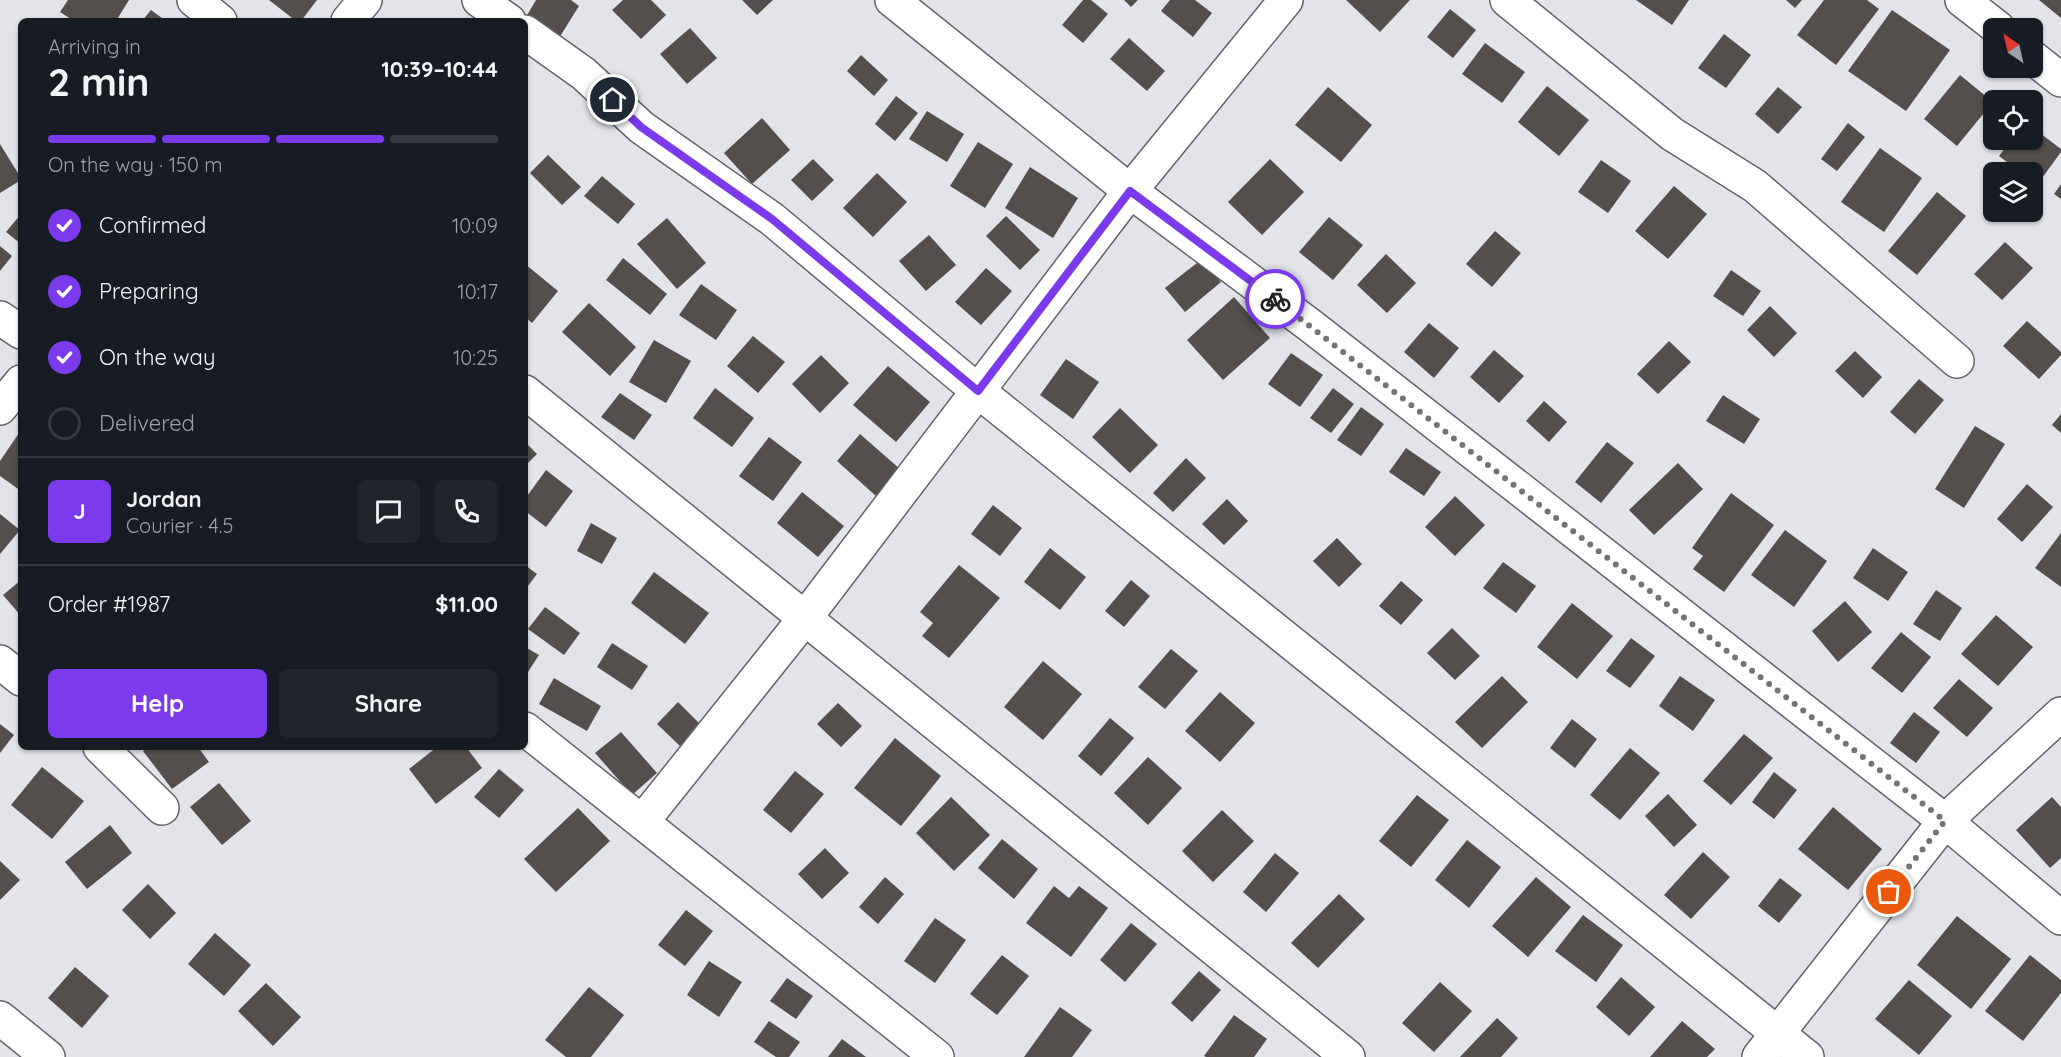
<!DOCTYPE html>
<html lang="en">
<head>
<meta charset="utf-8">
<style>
	:root { --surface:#171b24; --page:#20242c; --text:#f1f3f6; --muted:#9ea1a6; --line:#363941; --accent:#7c3aed }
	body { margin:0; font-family:Quicksand,sans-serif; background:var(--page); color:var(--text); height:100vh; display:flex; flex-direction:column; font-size:22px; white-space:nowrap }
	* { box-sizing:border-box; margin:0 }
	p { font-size:20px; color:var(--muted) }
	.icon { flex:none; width:33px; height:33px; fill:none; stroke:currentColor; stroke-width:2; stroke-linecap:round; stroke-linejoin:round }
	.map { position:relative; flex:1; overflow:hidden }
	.drawer { position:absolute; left:18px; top:18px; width:510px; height:732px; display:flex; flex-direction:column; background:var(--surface); border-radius:9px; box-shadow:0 2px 4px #0004 }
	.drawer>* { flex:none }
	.needle { width:39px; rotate:326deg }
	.controls { position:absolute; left:1983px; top:18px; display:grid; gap:12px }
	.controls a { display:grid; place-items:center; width:60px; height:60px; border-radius:9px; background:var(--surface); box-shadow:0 2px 4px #0004; font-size:30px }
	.pin { position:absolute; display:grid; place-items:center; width:51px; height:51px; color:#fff; margin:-26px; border:3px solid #fff; border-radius:50%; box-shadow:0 2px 6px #0007 }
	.courier { position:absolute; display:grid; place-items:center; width:60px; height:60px; margin:-30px; border:4px solid #7c3aed; border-radius:50%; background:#fff; color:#222; box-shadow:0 2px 8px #0007 }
	.summary em { font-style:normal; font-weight:700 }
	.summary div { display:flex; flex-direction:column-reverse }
	.summary { display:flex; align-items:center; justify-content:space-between; height:102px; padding:0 30px }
	h1 { font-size:39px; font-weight:700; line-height:45px }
	.bar { display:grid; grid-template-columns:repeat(4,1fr); gap:9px 6px; align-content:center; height:72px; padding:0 30px }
	.bar i { height:8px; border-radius:4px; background:var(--line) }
	.bar .active { background:var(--accent) }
	.bar p { grid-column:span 4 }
	.line { display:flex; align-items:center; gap:15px; padding:0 30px; border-top:2px solid var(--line) }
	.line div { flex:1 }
	.round { display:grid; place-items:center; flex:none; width:63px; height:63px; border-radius:9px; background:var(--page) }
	ol { padding:0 30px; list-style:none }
	li { display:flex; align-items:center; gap:18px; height:66px }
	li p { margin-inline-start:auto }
	li .icon { padding:6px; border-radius:50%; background:var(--accent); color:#fff; stroke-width:4 }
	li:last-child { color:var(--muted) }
	li i { width:33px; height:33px; border:3px solid var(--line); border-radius:50% }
	.button { display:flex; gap:12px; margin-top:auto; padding:12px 30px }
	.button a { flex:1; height:69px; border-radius:9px; background:var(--accent); color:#fff; font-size:24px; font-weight:700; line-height:69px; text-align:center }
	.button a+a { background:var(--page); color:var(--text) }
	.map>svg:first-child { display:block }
	.building { fill:#544f4c }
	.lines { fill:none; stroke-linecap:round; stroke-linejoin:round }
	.street-casing { stroke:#626469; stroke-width:36 }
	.street { stroke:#fff; stroke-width:33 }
	.done { stroke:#737478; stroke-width:6; stroke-dasharray:0 10.8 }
	.route { stroke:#7c3aed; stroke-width:8 }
</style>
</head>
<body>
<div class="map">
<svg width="2061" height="1057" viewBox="0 0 2061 1057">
	<rect width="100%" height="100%" fill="#e2e4ea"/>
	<g class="building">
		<path d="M68,0H129L116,21H74L60,12Z"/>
		<path d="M269,0H317L301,21H296Z"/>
		<path d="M536,0H571L579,6L559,38L526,17Z"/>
		<path d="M623,0H651L666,15L641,39L612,10Z"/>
		<path d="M742,0H773L757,15Z"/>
		<path d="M1083,0H1091L1108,14L1083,43L1062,25Z"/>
		<path d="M1124,0H1138L1131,7Z"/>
		<path d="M1170,0H1195L1212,13L1193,37L1161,11Z"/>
		<path d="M1346,0H1410L1380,32Z"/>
		<path d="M1636,0H1689L1672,25Z"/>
		<path d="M1786,0H1802L1795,8Z"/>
		<path d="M1824,0H1867L1879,9L1836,65L1797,35Z"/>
		<path d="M2039,0H2061V18Z"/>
		<path d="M1450,9L1476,30L1453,58L1427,37Z"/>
		<path d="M151,10L166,21H142Z"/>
		<path d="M1892,10L1950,50L1906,111L1848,71Z"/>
		<path d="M690,28L717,58L687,84L660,54Z"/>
		<path d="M1724,34L1751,55L1726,88L1698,68Z"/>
		<path d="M1129,38L1165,71L1147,91L1110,59Z"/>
		<path d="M1485,43L1525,72L1502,103L1462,74Z"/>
		<path d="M861,55L888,80L874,96L847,71Z"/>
		<path d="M1960,75L1993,102L1957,146L1924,119Z"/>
		<path d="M1547,86L1589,120L1559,156L1518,122Z"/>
		<path d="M1328,87L1372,125L1341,162L1295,125Z"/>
		<path d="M1778,87L1802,107L1778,134L1755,114Z"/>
		<path d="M896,96L918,113L895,141L875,124Z"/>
		<path d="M927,111L964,134L947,162L909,139Z"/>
		<path d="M762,118L790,150L752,184L724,153Z"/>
		<path d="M1848,123L1865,137L1837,171L1821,159Z"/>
		<path d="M2032,127L2061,149V152L2037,185L2032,182V172H2020L1999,156L2011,140H2032Z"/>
		<path d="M978,142L1013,164L985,208L950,186Z"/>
		<path d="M0,144L21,178V180L0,193Z"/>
		<path d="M1880,148L1922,178L1884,232L1841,202Z"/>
		<path d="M548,155L581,187L562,205L530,173Z"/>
		<path d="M813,159L834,180L812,201L791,180Z"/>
		<path d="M1270,159L1304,192L1262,235L1228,202Z"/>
		<path d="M1601,160L1631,181L1608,213L1578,192Z"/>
		<path d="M1030,167L1078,198L1053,238L1005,208Z"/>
		<path d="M877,173L907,202L873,237L843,208Z"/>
		<path d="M602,176L635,204L618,224L584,196Z"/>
		<path d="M2061,184V199L2054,194Z"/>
		<path d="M1674,186L1707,214L1668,259L1635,231Z"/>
		<path d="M1937,192L1966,216L1917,275L1888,251Z"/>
		<path d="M21,214V244L6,232Z"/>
		<path d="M1006,216L1040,250L1020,270L986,236Z"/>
		<path d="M1329,217L1363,245L1333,280L1299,252Z"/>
		<path d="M667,218L706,263L677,289L637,244Z"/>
		<path d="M1495,231L1521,253L1492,287L1466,264Z"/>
		<path d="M929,235L956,265L926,291L899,261Z"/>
		<path d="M2005,242L2033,268L2002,300L1974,274Z"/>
		<path d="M0,246L12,256L0,271Z"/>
		<path d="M1386,254L1416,283L1387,313L1357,285Z"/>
		<path d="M623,258L667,294L650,315L606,280Z"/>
		<path d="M1202,259L1221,282L1185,312L1165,288Z"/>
		<path d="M525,264L558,291L532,323L525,317Z"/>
		<path d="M986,268L1012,291L981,325L955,302Z"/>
		<path d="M1731,270L1761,291L1743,316L1713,296Z"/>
		<path d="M701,284L737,310L716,340L679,315Z"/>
		<path d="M1234,297L1270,338L1223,380L1187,340Z"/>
		<path d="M589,303L636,347L610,376L562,332Z"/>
		<path d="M1770,306L1797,333L1774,357L1747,330Z"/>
		<path d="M2027,321L2061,352V355L2039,379L2003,346Z"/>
		<path d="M1429,323L1459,348L1434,378L1404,352Z"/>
		<path d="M753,336L785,362L758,393L727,366Z"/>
		<path d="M654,340L691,361L666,403L629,382Z"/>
		<path d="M1669,341L1691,362L1658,394L1637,374Z"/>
		<path d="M1494,350L1524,376L1499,403L1470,377Z"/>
		<path d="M1855,351L1882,377L1863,398L1835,371Z"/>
		<path d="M1291,353L1323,375L1300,407L1268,384Z"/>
		<path d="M821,355L849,383L820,413L792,384Z"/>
		<path d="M1066,359L1099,382L1073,419L1040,395Z"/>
		<path d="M888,366L930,402L896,442L853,405Z"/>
		<path d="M1919,379L1944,400L1915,434L1890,412Z"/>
		<path d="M715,388L754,418L732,447L693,418Z"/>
		<path d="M1333,388L1354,404L1331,433L1310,418Z"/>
		<path d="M620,393L652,415L634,440L601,417Z"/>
		<path d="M1723,395L1760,419L1744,444L1706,421Z"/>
		<path d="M1544,401L1567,422L1549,442L1526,421Z"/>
		<path d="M1361,407L1384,424L1361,456L1337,440Z"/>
		<path d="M1120,408L1158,445L1130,473L1092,437Z"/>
		<path d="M2061,414V433L2052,425Z"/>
		<path d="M1975,426L2005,444L1964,508L1935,489Z"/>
		<path d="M21,430V491L0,476V461Z"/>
		<path d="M860,434L900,469L876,496L837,461Z"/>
		<path d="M769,437L802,462L773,501L739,476Z"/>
		<path d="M525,442L537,454L525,466Z"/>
		<path d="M1607,442L1634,463L1601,503L1575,482Z"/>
		<path d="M1406,448L1441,472L1424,496L1389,472Z"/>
		<path d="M1186,458L1206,478L1173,512L1153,493Z"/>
		<path d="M1678,463L1703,489L1654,535L1629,510Z"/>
		<path d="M546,470L573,491L546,527L525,511V499Z"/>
		<path d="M2027,484L2053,507L2022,542L1997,519Z"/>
		<path d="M802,492L844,526L818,557L777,523Z"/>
		<path d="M1731,493L1774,525L1724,592L1693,569L1703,556L1692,548Z"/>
		<path d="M1455,496L1485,525L1455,556L1425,527Z"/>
		<path d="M1227,499L1248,521L1224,545L1202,524Z"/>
		<path d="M993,505L1022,528L1000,556L971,534Z"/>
		<path d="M0,514L20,530L0,554Z"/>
		<path d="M591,523L617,538L602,564L577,551Z"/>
		<path d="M1785,530L1827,561L1794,607L1751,575Z"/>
		<path d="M2061,533V587L2035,568Z"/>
		<path d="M1337,538L1362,564L1339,587L1313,561Z"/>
		<path d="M1050,548L1086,577L1060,610L1024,582Z"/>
		<path d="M1873,548L1908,572L1888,601L1853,578Z"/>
		<path d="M1503,562L1536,586L1516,613L1483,588Z"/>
		<path d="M525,565L537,574L525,590Z"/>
		<path d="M959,565L1000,598L949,658L922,636L933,623L920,612Z"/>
		<path d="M654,572L709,613L685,644L631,603Z"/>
		<path d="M21,580V616L3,595Z"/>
		<path d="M1131,580L1150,596L1124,627L1105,611Z"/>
		<path d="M1401,581L1423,600L1401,625L1379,606Z"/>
		<path d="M1936,590L1962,608L1940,641L1913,624Z"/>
		<path d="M1845,601L1872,632L1838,662L1812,631Z"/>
		<path d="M1572,603L1613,636L1577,679L1537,647Z"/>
		<path d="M545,607L580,633L564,655L528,629Z"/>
		<path d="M1996,615L2033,647L1998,686L1961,654Z"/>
		<path d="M1452,628L1480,656L1455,680L1427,653Z"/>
		<path d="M1901,632L1931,657L1902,693L1871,668Z"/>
		<path d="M1631,638L1655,656L1630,688L1606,671Z"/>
		<path d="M612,643L648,666L632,690L597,667Z"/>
		<path d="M525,647L539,655L528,672L525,670Z"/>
		<path d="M1171,649L1198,671L1165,709L1138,687Z"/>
		<path d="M1043,661L1082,694L1043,740L1004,707Z"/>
		<path d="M1502,676L1528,702L1482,748L1455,722Z"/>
		<path d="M1680,676L1715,700L1693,731L1659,706Z"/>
		<path d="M554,678L601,706L587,731L539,704Z"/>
		<path d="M1959,679L1993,708L1967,737L1933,708Z"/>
		<path d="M1220,692L1255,723L1220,762L1185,731Z"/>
		<path d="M678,702L701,725L680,746L657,724Z"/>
		<path d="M838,703L862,726L841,747L817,724Z"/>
		<path d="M1914,712L1940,732L1916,763L1890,743Z"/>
		<path d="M1110,718L1134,738L1101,776L1078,756Z"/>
		<path d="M1572,719L1597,739L1575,768L1550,748Z"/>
		<path d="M0,724L14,735L0,753Z"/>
		<path d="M621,732L657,773L632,795L595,753Z"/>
		<path d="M1744,734L1773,758L1731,805L1703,781Z"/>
		<path d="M895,738L941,776L901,826L854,788Z"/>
		<path d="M148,747H198L209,762L172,789L143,751Z"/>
		<path d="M437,747H466L482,768L436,804L409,769Z"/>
		<path d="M1630,748L1660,773L1620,820L1590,795Z"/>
		<path d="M1148,757L1182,788L1148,825L1114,793Z"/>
		<path d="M42,767L84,801L52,839L11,805Z"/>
		<path d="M499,769L524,790L499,818L474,797Z"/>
		<path d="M795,771L824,794L791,833L763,810Z"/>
		<path d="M1774,772L1797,790L1774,819L1752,802Z"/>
		<path d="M219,783L251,821L222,845L190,807Z"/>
		<path d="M1668,794L1697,825L1674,847L1645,816Z"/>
		<path d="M1417,795L1449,820L1411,867L1379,841Z"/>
		<path d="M951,797L990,835L954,871L916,833Z"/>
		<path d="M2052,797L2061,807V858L2050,868L2016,830Z"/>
		<path d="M1833,807L1882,849L1848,890L1798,849Z"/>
		<path d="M578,808L610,841L556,892L524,859Z"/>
		<path d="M1222,810L1254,841L1213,882L1182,851Z"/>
		<path d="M110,825L132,853L87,889L65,862Z"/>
		<path d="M1002,839L1038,869L1014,899L978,868Z"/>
		<path d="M1467,840L1501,867L1469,908L1435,880Z"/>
		<path d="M825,848L849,873L822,899L798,874Z"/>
		<path d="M1703,852L1730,877L1691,919L1664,895Z"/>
		<path d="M1275,853L1299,873L1266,912L1243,892Z"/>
		<path d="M0,861L20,880L0,900Z"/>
		<path d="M885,877L904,894L878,924L859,907Z"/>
		<path d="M1536,877L1571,907L1528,957L1492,926Z"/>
		<path d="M1780,878L1802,895L1779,923L1758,906Z"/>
		<path d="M148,884L176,913L150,939L122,910Z"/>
		<path d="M1054,886L1069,898L1079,886L1108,908L1071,957L1026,923Z"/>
		<path d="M1339,894L1365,919L1318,968L1291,943Z"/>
		<path d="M686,910L713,931L685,966L658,945Z"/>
		<path d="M1583,915L1623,945L1596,982L1555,951Z"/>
		<path d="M1957,916L2011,959L1971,1009L1917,965Z"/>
		<path d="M935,918L966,940L935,983L904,961Z"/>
		<path d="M1131,923L1157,944L1125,982L1100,960Z"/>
		<path d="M215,933L251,965L224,996L188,964Z"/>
		<path d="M1002,955L1029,976L997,1015L970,994Z"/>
		<path d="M2030,955L2061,980V993L2023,1041L1985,1011Z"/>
		<path d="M709,961L742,982L719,1017L687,995Z"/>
		<path d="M75,967L109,996L82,1028L48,998Z"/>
		<path d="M1199,971L1221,990L1192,1022L1171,1003Z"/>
		<path d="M1621,977L1655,1007L1629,1036L1596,1007Z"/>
		<path d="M787,978L813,996L796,1019L770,1001Z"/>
		<path d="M1909,980L1952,1016L1919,1055L1875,1019Z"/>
		<path d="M1440,982L1472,1011L1434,1052L1402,1023Z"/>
		<path d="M266,983L301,1017L273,1046L238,1011Z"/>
		<path d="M589,987L624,1015L591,1057H566L545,1040Z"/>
		<path d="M1060,1007L1092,1030L1072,1057H1024Z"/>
		<path d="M1234,1015L1267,1039L1254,1057H1206L1204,1056Z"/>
		<path d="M1497,1018L1518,1038L1501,1057H1460Z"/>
		<path d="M769,1021L800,1042L789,1057H776L754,1042Z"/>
		<path d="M1682,1021L1715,1049L1707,1057H1650Z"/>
		<path d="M842,1039L866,1057H828Z"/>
	</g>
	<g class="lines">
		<g class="street-casing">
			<g id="street">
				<path d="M194,0L220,21"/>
				<path d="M479,0L509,21"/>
				<path d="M892,0L1130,191L1311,326L1945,821L2061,918"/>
				<path d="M1507,0L1672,134L1755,186L1957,361"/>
				<path d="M1962,0L1998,28"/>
				<path d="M348,21L365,0"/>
				<path d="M525,32L584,74L641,127L772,219L978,391L1807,1057"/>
				<path d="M2032,57L2061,80"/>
				<path d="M0,318L21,332"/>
				<path d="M525,392L1348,1057"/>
				<path d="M0,408L21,382"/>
				<path d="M0,662L21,679"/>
				<path d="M525,729L937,1057"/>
				<path d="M100,747L162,808"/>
				<path d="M642,822L805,618L1130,191L1286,0"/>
				<path d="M0,1018L48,1057"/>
				<path d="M1759,1057L1945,821L2061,714"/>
			</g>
		</g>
		<use href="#street" class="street"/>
	</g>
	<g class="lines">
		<path class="done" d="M1275,299L1945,821L1889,892"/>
		<path class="route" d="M613,100L641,127L772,219L978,391L1130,191L1275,299"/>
	</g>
</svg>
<div class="controls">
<a><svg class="needle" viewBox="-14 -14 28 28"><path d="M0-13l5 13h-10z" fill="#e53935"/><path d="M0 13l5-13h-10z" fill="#9ea1a6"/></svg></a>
<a><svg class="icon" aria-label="locate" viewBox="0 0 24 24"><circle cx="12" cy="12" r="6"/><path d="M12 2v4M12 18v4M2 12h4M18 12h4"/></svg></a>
<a><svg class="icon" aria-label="layers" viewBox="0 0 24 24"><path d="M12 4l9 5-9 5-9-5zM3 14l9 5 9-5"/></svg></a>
</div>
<div class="pin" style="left:1889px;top:892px;background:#ea580c"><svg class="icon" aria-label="bag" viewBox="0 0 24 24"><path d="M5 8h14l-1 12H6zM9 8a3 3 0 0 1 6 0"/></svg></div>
<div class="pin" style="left:613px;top:100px;background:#1f2937"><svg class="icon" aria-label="home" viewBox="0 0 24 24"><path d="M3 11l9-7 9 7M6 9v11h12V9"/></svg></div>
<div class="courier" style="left:1275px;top:299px"><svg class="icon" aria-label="bike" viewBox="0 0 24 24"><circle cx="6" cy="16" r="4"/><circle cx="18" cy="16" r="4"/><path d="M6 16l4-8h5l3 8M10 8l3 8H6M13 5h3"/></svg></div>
<section class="drawer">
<div class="summary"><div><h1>2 min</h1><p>Arriving in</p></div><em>10:39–10:44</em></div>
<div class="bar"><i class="active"></i><i class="active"></i><i class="active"></i><i></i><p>On the way · 150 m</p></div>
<ol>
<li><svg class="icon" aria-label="check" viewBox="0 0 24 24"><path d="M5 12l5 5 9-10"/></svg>Confirmed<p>10:09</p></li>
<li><svg class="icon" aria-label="check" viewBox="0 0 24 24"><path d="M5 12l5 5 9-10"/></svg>Preparing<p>10:17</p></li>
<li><svg class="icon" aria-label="check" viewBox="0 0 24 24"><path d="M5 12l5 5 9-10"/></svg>On the way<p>10:25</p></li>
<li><i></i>Delivered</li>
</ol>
<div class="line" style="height:108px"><b class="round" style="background:var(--accent);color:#fff">J</b><div><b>Jordan</b><p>Courier · 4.5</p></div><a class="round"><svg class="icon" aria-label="chat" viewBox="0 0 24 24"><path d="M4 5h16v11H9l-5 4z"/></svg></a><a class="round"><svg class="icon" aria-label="phone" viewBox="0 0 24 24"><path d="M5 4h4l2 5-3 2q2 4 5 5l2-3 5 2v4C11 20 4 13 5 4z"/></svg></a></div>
<div class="line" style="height:78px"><div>Order #1987</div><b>$11.00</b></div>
<div class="button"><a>Help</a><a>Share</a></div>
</section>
</div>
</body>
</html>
